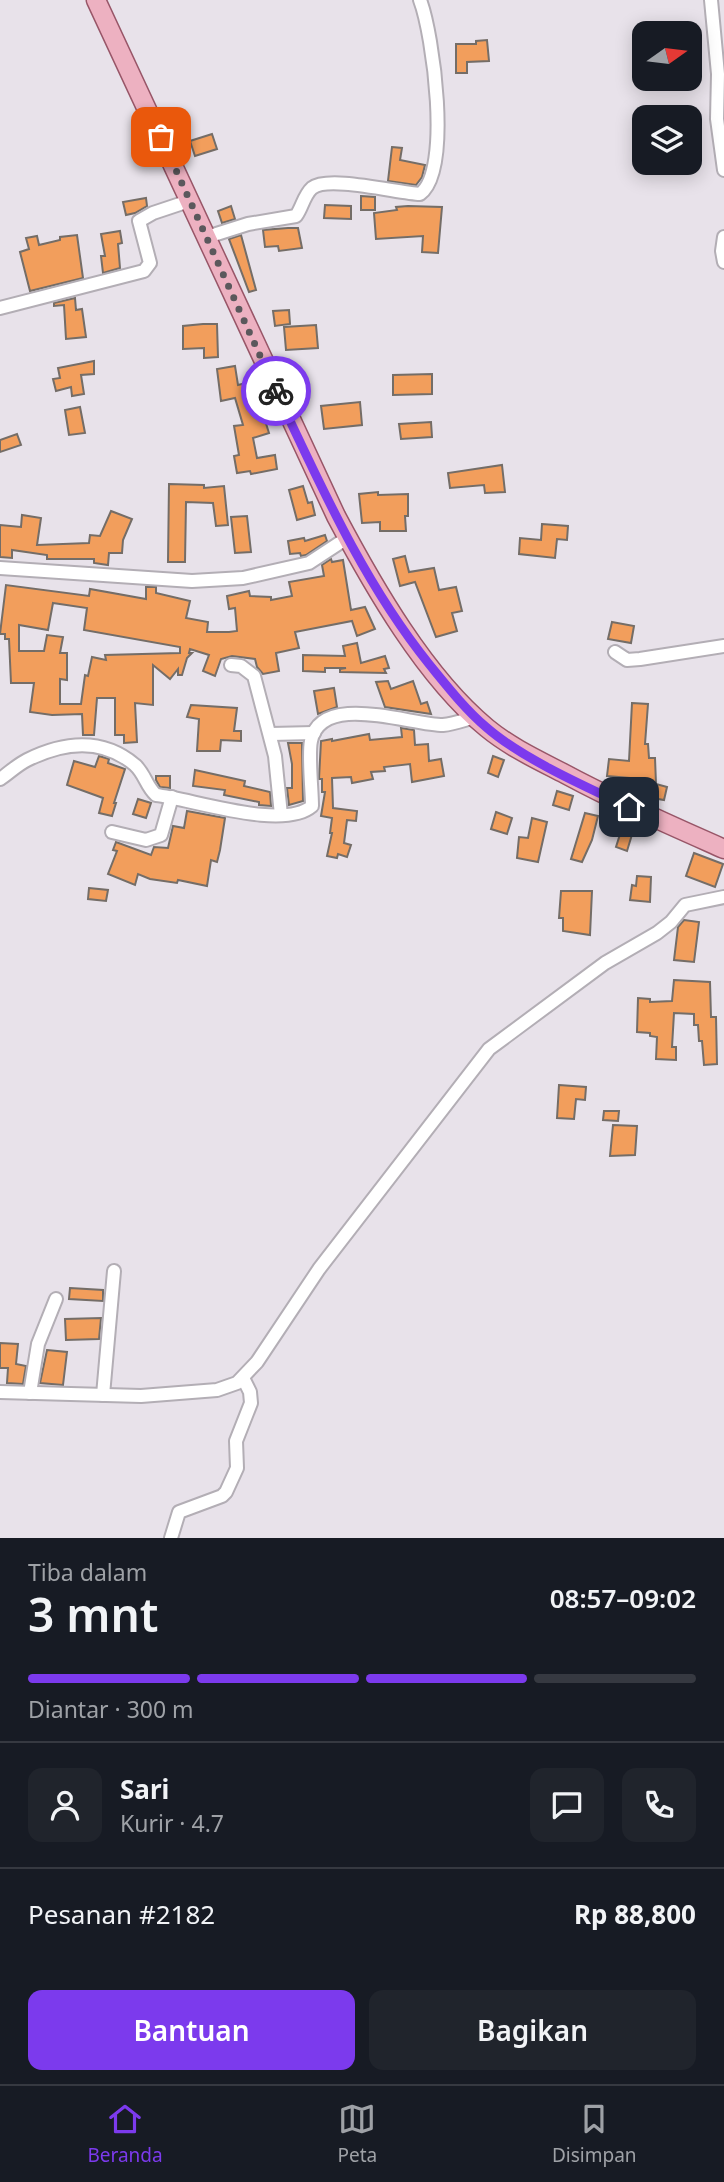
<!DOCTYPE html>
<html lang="id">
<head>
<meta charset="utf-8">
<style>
	:root { --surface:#171b24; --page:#20242c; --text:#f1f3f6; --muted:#9ea1a6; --line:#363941; --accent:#7c3aed }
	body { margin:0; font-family:"Noto Sans",sans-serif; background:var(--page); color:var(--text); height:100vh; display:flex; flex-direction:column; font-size:26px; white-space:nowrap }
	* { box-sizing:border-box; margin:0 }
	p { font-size:23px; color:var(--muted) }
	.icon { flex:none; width:38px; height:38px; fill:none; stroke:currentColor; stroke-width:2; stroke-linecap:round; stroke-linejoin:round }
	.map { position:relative; height:1538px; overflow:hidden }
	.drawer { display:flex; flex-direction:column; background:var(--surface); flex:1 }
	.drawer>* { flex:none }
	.needle { width:46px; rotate:76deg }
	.fabs { position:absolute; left:632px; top:21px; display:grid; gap:14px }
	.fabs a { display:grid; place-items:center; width:70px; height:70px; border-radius:14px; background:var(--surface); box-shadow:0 4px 18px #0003; font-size:35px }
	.pin { position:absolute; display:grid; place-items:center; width:60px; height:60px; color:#fff; margin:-30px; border-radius:14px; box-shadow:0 4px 10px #0006 }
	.courier { position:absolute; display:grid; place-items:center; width:70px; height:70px; margin:-35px; border:5px solid #7c3aed; border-radius:50%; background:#fff; color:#222; box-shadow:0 2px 9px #0007 }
	.overview em { font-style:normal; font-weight:600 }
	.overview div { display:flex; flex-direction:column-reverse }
	.overview { display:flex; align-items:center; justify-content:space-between; height:119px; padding:0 28px }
	h1 { font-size:46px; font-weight:600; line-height:52px }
	.bar { display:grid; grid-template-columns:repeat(4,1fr); gap:10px 7px; align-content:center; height:84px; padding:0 28px }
	.bar i { height:9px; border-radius:5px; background:var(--line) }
	.bar .on { background:var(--accent) }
	.bar p { grid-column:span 4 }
	.line { display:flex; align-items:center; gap:18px; padding:0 28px; border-top:2px solid var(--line) }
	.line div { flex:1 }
	.round { display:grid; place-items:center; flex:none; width:74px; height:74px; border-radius:14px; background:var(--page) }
	.cta { display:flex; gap:14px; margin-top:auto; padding:14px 28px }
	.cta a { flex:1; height:80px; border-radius:14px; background:var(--accent); color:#fff; font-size:28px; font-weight:600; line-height:80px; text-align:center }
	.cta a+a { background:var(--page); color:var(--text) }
	.menu { display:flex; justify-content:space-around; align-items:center; height:98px; border-top:2px solid var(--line); background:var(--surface); font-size:19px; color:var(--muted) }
	.menu a { display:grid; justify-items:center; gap:4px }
	.menu .on { color:var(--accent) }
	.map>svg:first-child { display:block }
	.building { fill:#f29e5c; stroke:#746d67; stroke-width:2; fill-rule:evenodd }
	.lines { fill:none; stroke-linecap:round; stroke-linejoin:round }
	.street-casing { stroke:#b3aeb5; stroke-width:16 }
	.primary-casing { stroke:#985668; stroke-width:21 }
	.street { stroke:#fff; stroke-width:12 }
	.primary { stroke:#edb1c1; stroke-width:18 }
	.done { stroke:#5b585c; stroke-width:7; stroke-dasharray:0 12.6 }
	.route { stroke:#7c3aed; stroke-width:9 }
</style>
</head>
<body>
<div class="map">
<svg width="724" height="1538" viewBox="0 0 724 1538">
	<rect width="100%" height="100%" fill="#e8e2ea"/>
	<g class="building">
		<path d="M487,40L489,61L467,62V73H456V44H476V41Z"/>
		<path d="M212,134L217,149L195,156L190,141Z"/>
		<path d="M392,147L402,148L400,160L425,165L422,177L416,185L388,181Z"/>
		<path d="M361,196L375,197V210H361Z"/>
		<path d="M146,198L147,206L135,213L126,215L123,202Z"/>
		<path d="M325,205L351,206V219L324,218Z"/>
		<path d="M231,206L235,219L222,223L218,211Z"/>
		<path d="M408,206L442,207L438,253L422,252L423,236L376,239L374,213L397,210L396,207Z"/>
		<path d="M288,228H298L302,248L279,251L278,246L265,247L263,230Z"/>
		<path d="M120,231L122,243L118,244L120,268L103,273L101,256H105L101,234Z"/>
		<path d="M77,235L83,278L30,291L20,252L29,249L26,238L37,236L39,245L60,240V237Z"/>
		<path d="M241,235L256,290L249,292L229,239Z"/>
		<path d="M75,298L76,310L82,309L86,337L66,339L64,305L54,306V303Z"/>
		<path d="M289,310L290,324L275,326L273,311Z"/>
		<path d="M203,324H217L218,357L204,358V348L183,349V326Z"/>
		<path d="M316,325L318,348L286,350L284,327Z"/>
		<path d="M94,361V374L81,375L84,394L72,396L71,387L56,391L53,379L60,378L58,368Z"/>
		<path d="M235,366L238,385L250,382L256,409L261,408L269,433L253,438L257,458L275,455L277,469L251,474L250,471L237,473L234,456L239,455L234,426L243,425L235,398L221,401L217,369Z"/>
		<path d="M432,374V394L393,395V375Z"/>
		<path d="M360,402L362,425L324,429L321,406Z"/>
		<path d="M80,407L85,433L69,435L65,410Z"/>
		<path d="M431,422L432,437L401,439L399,424Z"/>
		<path d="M17,434L21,445L0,452V440Z"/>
		<path d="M502,465L505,492L485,493L484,485L450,488L448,473Z"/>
		<path d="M169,484L204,485V488L224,486L228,525L216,526L213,503L186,502L185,562H168Z"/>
		<path d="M303,486L308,503L312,502L315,515L297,520L289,490Z"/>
		<path d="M378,492V495L408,494V516H405L406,531H380V522L362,523L359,494Z"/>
		<path d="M111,511L132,519L123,540L122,553H109L108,565L94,563V559H47V555L12,550V558L0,557V525L21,527L22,515L41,518L37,545L89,543L90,535L100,536Z"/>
		<path d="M247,516L251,552L235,553L231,517Z"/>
		<path d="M542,524L568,526L567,540L557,539L555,558L519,554L520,538L541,540Z"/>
		<path d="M325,535L327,541L306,555L301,556L300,553L290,554L288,541L304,538L305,541Z"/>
		<path d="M405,556L409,572L434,568L439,590L456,587L462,611L452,613L457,631L436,637L415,582L400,586L393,559Z"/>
		<path d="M331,559L332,562L343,560L351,610L365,607L375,629L357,636L352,621L295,632L299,648L276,653L279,671L263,674L257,667L255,659L232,656L221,659L215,676L203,671L209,655L190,649L189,653H192L187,658L182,675H178V669L170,679L153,665V705L135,703L137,742L124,743V735H115V698H97L94,735H83L82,714L52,715L30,712L34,683H11L9,639H5V634H0L6,585L89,596L90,589L146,599V587H156V593L190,601L186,618L208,622L207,632H229L237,631L235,608L229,609L227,596L249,591L250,596L271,597V600L292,596L289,582L324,576L322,565ZM53,603L87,608L84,630L180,647V653L105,655L106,660L92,657L88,676L85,675L81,704H60V679L67,680V653H60L63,637L47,635L44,651H19V625L48,630Z"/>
		<path d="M612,622L634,626L631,643L608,639Z"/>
		<path d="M357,643L361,663L385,656L389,668L384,669L386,673L340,672V669L346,668H325V672L303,671V655L345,656L343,646Z"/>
		<path d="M388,681L391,689L413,681L421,704L427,702L431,714L385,707L376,682Z"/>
		<path d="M334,688L337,707L318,714L314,691Z"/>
		<path d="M632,703L648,704L645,744H648L649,758H655L656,784L667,787L664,800L641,796V779L607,776L609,759L629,761Z"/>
		<path d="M191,705L237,708L234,731H241V741L221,740L220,751H197L199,719L187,717Z"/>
		<path d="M401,728L414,730L415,745L428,744L429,761L441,759L444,776L412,782L410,764L384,767L385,771L371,772L373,779L352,783L351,777L332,778L333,808L357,811L356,821L347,820L344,843L351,845L347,857L338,854L337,858L327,856L332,833H330L332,818L321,816L325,792H322V779H319L321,741L332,739V741L369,734L370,740L402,737Z"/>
		<path d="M288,743H302L303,801L289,805L287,788H292V764Z"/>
		<path d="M99,756L109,759L108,763L125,769L114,803H116L112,816L99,813L103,798L67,785L74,761L95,767Z"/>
		<path d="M493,756L504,760L498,777L488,773Z"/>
		<path d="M195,770L245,781L244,786L270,792L271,806L259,805V802L224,795L225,790L193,786Z"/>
		<path d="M156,776H170V788L160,787L156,780Z"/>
		<path d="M557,791L573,796L569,810L553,805Z"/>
		<path d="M138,799L151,803L146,818L133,814Z"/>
		<path d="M187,811L225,818L220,850L217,862L211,860L207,886L178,880L177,883L150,879L138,874L135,885L108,874L117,851L113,850L116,842L151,855L154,847L168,848L173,826L184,828Z"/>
		<path d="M496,812L512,818L507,834L491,829Z"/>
		<path d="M585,813L598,816L592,840L582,862L571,859Z"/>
		<path d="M532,818L547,822L538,862L517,858L519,837L528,838Z"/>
		<path d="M623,825L634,828L627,851L616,847Z"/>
		<path d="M694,853L723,864L715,887L686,876Z"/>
		<path d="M637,876L651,877L650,902L630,900L632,885L636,886Z"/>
		<path d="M89,888L108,890L106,901L88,899Z"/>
		<path d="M561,891H592L590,935L563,931V918H559Z"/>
		<path d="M684,920L699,922L694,962L674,960L678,927Z"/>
		<path d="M674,980L710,982L711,1017H716L717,1064L704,1065L702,1041H699L698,1025H694V1014L674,1013L672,1047H676V1060L656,1059L657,1037L650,1036V1033L637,1032L638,998L650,999V1002L672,1001Z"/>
		<path d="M559,1085L586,1087L585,1100L576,1099L574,1119L557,1118Z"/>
		<path d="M604,1111H619L618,1121L603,1120Z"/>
		<path d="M613,1125L637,1126L635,1155L610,1156Z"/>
		<path d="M70,1288L103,1290V1301L69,1299Z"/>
		<path d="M101,1318L99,1339L66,1340L65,1319Z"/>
		<path d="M0,1343L18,1344L16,1364L26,1366L23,1384L7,1383L8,1368H0Z"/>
		<path d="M47,1350L67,1352L63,1385L40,1383Z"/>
	</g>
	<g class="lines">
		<g class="street-casing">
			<g id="street">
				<path d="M711,0L718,74L717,119L724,170"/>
				<path d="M207,237L248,224L296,216C302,208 304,195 312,188C328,175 398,193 420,194C452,171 433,34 420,0"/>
				<path d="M724,237L722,251L724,262"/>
				<path d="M0,308L144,271L150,263L139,221L153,213L189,201"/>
				<path d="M0,568L192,581L243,578L309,563L347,538"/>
				<path d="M615,652L627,660L640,659L724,646"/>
				<path d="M231,665L241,666L254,676L275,756L281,815"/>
				<path d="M271,734L314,733"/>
				<path d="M0,779C9,773 17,765 27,760C63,742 102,737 135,765C145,774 146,786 156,795C192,799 283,831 312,806C312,790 308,755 311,741C321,691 410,725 443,725C454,724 464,720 475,717"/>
				<path d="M112,832L146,840L161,835L172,797"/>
				<path d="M0,1392L141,1396L217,1390L237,1383L257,1362L319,1269L489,1049L605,963L657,933L671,922L685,905L724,897"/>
				<path d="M30,1393L38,1344L56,1299"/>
				<path d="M103,1395L114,1271"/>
				<path d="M171,1538L179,1512L222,1496L226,1492L237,1468L236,1441L251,1403L250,1392L243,1378"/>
			</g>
		</g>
		<g class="primary-casing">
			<path id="primary" d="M96,0L336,516C373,586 425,677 487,728C510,747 538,760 565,774C617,802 670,825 724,849"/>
		</g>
		<use href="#street" class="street"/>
		<use href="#primary" class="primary"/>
	</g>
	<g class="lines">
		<path class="done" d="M161,137L276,391"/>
		<path class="route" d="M276,391C321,486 363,582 429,664C447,686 464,708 486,727C521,758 586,787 629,807"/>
	</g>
</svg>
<div class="fabs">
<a><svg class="needle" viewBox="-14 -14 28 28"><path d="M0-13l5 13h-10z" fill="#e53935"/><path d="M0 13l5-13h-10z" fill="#9ea1a6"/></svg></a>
<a><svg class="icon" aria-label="layers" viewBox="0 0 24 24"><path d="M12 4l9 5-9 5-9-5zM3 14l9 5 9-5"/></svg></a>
</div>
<div class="pin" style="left:161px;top:137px;background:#ea580c"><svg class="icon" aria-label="bag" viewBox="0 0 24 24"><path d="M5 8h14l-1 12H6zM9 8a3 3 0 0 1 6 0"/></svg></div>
<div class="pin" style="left:629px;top:807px;background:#1f2937"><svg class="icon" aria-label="home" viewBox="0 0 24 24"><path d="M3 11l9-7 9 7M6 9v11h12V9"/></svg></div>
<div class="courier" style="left:276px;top:391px"><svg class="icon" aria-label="bike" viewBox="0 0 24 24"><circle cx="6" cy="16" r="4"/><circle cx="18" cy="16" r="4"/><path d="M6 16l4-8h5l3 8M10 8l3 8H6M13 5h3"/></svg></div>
</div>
<section class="drawer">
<div class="overview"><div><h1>3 mnt</h1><p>Tiba dalam</p></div><em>08:57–09:02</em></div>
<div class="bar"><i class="on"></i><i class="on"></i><i class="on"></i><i></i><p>Diantar · 300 m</p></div>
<div class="line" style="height:126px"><a class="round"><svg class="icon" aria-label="person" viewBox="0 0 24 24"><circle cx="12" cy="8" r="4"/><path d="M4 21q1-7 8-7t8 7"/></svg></a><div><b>Sari</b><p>Kurir · 4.7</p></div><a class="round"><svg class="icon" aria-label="chat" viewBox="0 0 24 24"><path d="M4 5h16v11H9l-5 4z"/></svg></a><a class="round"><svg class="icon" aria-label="phone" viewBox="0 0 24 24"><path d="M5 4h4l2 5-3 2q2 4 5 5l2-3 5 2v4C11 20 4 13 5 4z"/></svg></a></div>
<div class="line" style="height:91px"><div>Pesanan #2182</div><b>Rp 88,800</b></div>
<div class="cta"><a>Bantuan</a><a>Bagikan</a></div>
</section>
<nav class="menu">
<a class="on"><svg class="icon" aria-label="home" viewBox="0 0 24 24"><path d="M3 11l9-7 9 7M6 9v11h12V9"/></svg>Beranda</a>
<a><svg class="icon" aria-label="map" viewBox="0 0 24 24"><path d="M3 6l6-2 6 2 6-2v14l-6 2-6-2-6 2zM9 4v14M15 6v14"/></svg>Peta</a>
<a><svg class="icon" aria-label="saved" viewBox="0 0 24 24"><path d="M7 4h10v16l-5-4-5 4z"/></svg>Disimpan</a>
</nav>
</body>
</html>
